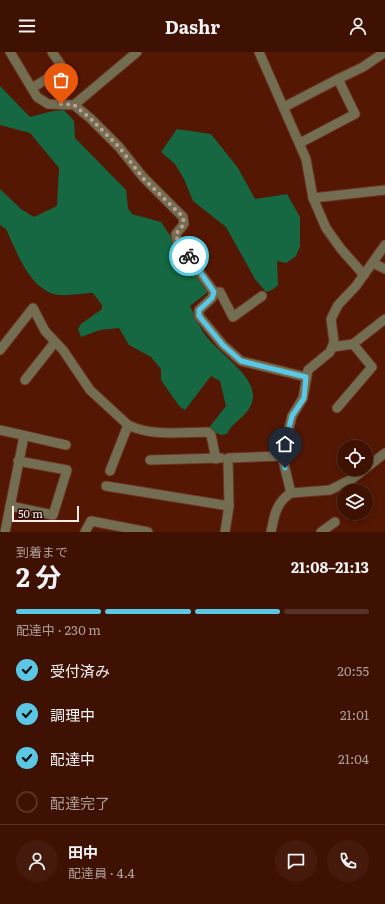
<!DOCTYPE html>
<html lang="ja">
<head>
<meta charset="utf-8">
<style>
	:root { --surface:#3e1102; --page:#451a0c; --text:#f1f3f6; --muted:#ad9d99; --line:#573124; --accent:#5ac8e5 }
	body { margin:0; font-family:Literata,"Noto Sans JP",serif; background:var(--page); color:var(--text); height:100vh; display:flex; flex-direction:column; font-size:15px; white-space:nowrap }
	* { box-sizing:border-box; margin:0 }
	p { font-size:13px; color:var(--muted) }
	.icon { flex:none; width:22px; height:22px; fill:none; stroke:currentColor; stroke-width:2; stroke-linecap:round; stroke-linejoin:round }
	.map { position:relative; height:480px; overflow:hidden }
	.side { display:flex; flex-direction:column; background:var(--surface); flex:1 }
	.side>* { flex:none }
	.tools { position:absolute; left:337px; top:388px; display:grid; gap:8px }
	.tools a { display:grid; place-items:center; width:36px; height:36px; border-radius:50%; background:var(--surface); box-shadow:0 2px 6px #0003,0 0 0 1px var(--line); font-size:20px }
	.scale { position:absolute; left:12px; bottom:10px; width:67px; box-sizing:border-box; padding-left:4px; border:2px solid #fbebe6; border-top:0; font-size:11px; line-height:14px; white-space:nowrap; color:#fbebe6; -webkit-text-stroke:3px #280e06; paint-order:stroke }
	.pin { position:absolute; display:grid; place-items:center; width:34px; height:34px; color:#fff; margin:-41px -17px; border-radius:50% 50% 50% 0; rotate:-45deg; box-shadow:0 0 4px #0007 }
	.pin .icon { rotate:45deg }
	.courier { position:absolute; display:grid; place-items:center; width:40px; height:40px; margin:-20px; border:3px solid #5ac8e5; border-radius:50%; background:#fff; color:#222; box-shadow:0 1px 5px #0007 }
	.summary em { font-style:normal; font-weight:700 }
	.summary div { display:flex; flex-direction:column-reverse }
	.summary { display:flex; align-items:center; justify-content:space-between; height:68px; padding:0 16px }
	h1 { font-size:26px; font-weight:700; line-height:30px }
	.bar { display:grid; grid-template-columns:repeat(4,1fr); gap:6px 4px; align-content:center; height:48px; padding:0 16px }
	.bar i { height:5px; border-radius:3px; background:var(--line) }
	.bar .current { background:var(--accent) }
	.bar p { grid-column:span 4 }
	.line { display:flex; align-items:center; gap:10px; padding:0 16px; border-top:1px solid var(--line) }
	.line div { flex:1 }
	.round { display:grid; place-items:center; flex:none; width:42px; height:42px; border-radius:21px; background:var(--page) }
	ol { padding:0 16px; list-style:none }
	li { display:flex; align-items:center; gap:12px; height:44px }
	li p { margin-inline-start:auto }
	li .icon { padding:4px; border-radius:50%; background:var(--accent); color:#111; stroke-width:4 }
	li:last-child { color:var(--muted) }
	li i { width:22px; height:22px; border:2px solid var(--line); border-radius:50% }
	header { display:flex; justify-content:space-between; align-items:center; height:52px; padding:0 16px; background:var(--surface); font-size:18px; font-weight:700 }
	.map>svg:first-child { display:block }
	.forest { fill:#156842 }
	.building { fill:#9b3383; stroke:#9c628c }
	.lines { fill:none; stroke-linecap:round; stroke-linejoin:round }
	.minor-casing { stroke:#6b3523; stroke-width:11 }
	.minor { stroke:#736d51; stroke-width:9 }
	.done { stroke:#c0a197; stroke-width:4; stroke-dasharray:0 7.2 }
	.route { stroke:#5ac8e5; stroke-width:5 }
</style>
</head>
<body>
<header><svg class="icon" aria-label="menu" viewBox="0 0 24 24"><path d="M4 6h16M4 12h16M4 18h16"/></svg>Dashr<svg class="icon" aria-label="person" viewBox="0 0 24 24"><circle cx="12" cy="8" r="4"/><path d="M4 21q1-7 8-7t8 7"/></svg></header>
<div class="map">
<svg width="385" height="480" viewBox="0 0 385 480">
	<rect width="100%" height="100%" fill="#531703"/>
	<g class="forest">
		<path d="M0,34L30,65L53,59L64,58L74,69L75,86L126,138L128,156L132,162L161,170L208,240L190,254C195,264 200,276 206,284C218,300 255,324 253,345C251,364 233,368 227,382L221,383L208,377L226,354L220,329L211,324L185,358L179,354L161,328V317L151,305L129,293L119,276L100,278L81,285L78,277L81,272L102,257V253L93,241C83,241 62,245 53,242C27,232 17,200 6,177L0,173V137L21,157L34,165L57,154L59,116L30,81L0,73Z"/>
		<path d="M177,77L211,82L238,116L255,147L287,142L300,165V194L296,204L286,211L277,209L278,233L272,238L266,240L255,227L226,175L193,149L184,127L175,112L161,100Z"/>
	</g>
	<path class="building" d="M70,23L78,32L62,46L55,36Z"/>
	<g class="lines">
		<g class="minor-casing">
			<g id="minor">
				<path d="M10,0L37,45L48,52L74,53L90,66L119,95L143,125L183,165L184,172L176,182L177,189L214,240L212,246L199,258V264L223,293L241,309L306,325"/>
				<path d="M259,0L306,107L313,146L326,176L341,197L364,223"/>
				<path d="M338,27L363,15L385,0"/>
				<path d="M32,36L45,28L61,13L52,0"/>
				<path d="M74,53L137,0"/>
				<path d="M284,55L338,27L355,62L300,91"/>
				<path d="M313,146L385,138"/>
				<path d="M373,211L385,217"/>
				<path d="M214,240H220L233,265L262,244"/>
				<path d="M333,295L353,292L385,267"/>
				<path d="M0,298L33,256L45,279L63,298L90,338L128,373L110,419"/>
				<path d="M25,328L55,290"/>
				<path d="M337,356L372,315L353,292"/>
				<path d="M128,373C153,385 182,380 208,380L211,383L216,407"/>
				<path d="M0,378L66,393"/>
				<path d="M150,408L221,406"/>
				<path d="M366,416L385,401"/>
				<path d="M365,417L352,427L330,438L291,441L282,404L292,364L303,346L308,318L330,300L334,290L331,267L338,253L356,234L385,193"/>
				<path d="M106,434L229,454"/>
				<path d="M10,454L53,463L67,418L18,409"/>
				<path d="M5,480L24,384"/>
				<path d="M85,480L91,469L148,480"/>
				<path d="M225,480L229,454L228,406L282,404"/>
				<path d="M271,480C274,465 276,450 291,441"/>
				<path d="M321,480L335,470"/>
			</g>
		</g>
		<use href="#minor" class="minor"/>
	</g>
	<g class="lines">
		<path class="done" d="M61,52L74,53L90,66L119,95L143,126L183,165L184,172L176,182V185L189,204"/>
		<path class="route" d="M189,204L214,240L212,246L199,258V264L223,293L241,309L306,325L304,346L292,364L285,391L282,404L285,416"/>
	</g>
</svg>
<div class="tools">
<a><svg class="icon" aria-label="locate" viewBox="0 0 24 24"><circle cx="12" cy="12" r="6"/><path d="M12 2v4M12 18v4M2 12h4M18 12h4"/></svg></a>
<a><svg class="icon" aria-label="layers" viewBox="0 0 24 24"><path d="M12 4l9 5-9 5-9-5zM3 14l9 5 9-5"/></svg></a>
</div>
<div class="scale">50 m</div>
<div class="pin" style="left:61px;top:52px;background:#ea580c"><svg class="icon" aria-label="bag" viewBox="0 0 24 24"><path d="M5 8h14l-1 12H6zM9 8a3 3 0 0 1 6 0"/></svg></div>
<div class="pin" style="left:285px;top:416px;background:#1f2937"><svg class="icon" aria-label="home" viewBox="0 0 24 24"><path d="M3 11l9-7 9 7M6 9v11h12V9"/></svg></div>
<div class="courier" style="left:189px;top:204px"><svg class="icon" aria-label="bike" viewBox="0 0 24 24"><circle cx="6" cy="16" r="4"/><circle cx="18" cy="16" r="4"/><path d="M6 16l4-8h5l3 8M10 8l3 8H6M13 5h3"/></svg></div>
</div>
<section class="side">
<div class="summary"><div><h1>2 分</h1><p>到着まで</p></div><em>21:08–21:13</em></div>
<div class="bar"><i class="current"></i><i class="current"></i><i class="current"></i><i></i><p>配達中 · 230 m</p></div>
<ol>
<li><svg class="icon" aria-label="check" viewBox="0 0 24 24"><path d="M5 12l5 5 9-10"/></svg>受付済み<p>20:55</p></li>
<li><svg class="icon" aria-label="check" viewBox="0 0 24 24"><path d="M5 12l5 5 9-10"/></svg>調理中<p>21:01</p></li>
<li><svg class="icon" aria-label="check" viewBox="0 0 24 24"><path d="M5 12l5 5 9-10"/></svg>配達中<p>21:04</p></li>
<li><i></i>配達完了</li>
</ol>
<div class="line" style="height:72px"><a class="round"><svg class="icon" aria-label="person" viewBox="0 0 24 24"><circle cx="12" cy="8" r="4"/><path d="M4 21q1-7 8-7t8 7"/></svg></a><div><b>田中</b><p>配達員 · 4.4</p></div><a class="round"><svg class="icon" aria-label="chat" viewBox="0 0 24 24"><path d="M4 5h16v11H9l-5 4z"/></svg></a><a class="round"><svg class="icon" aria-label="phone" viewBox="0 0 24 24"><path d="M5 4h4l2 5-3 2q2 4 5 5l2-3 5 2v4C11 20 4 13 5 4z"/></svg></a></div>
</section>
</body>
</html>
